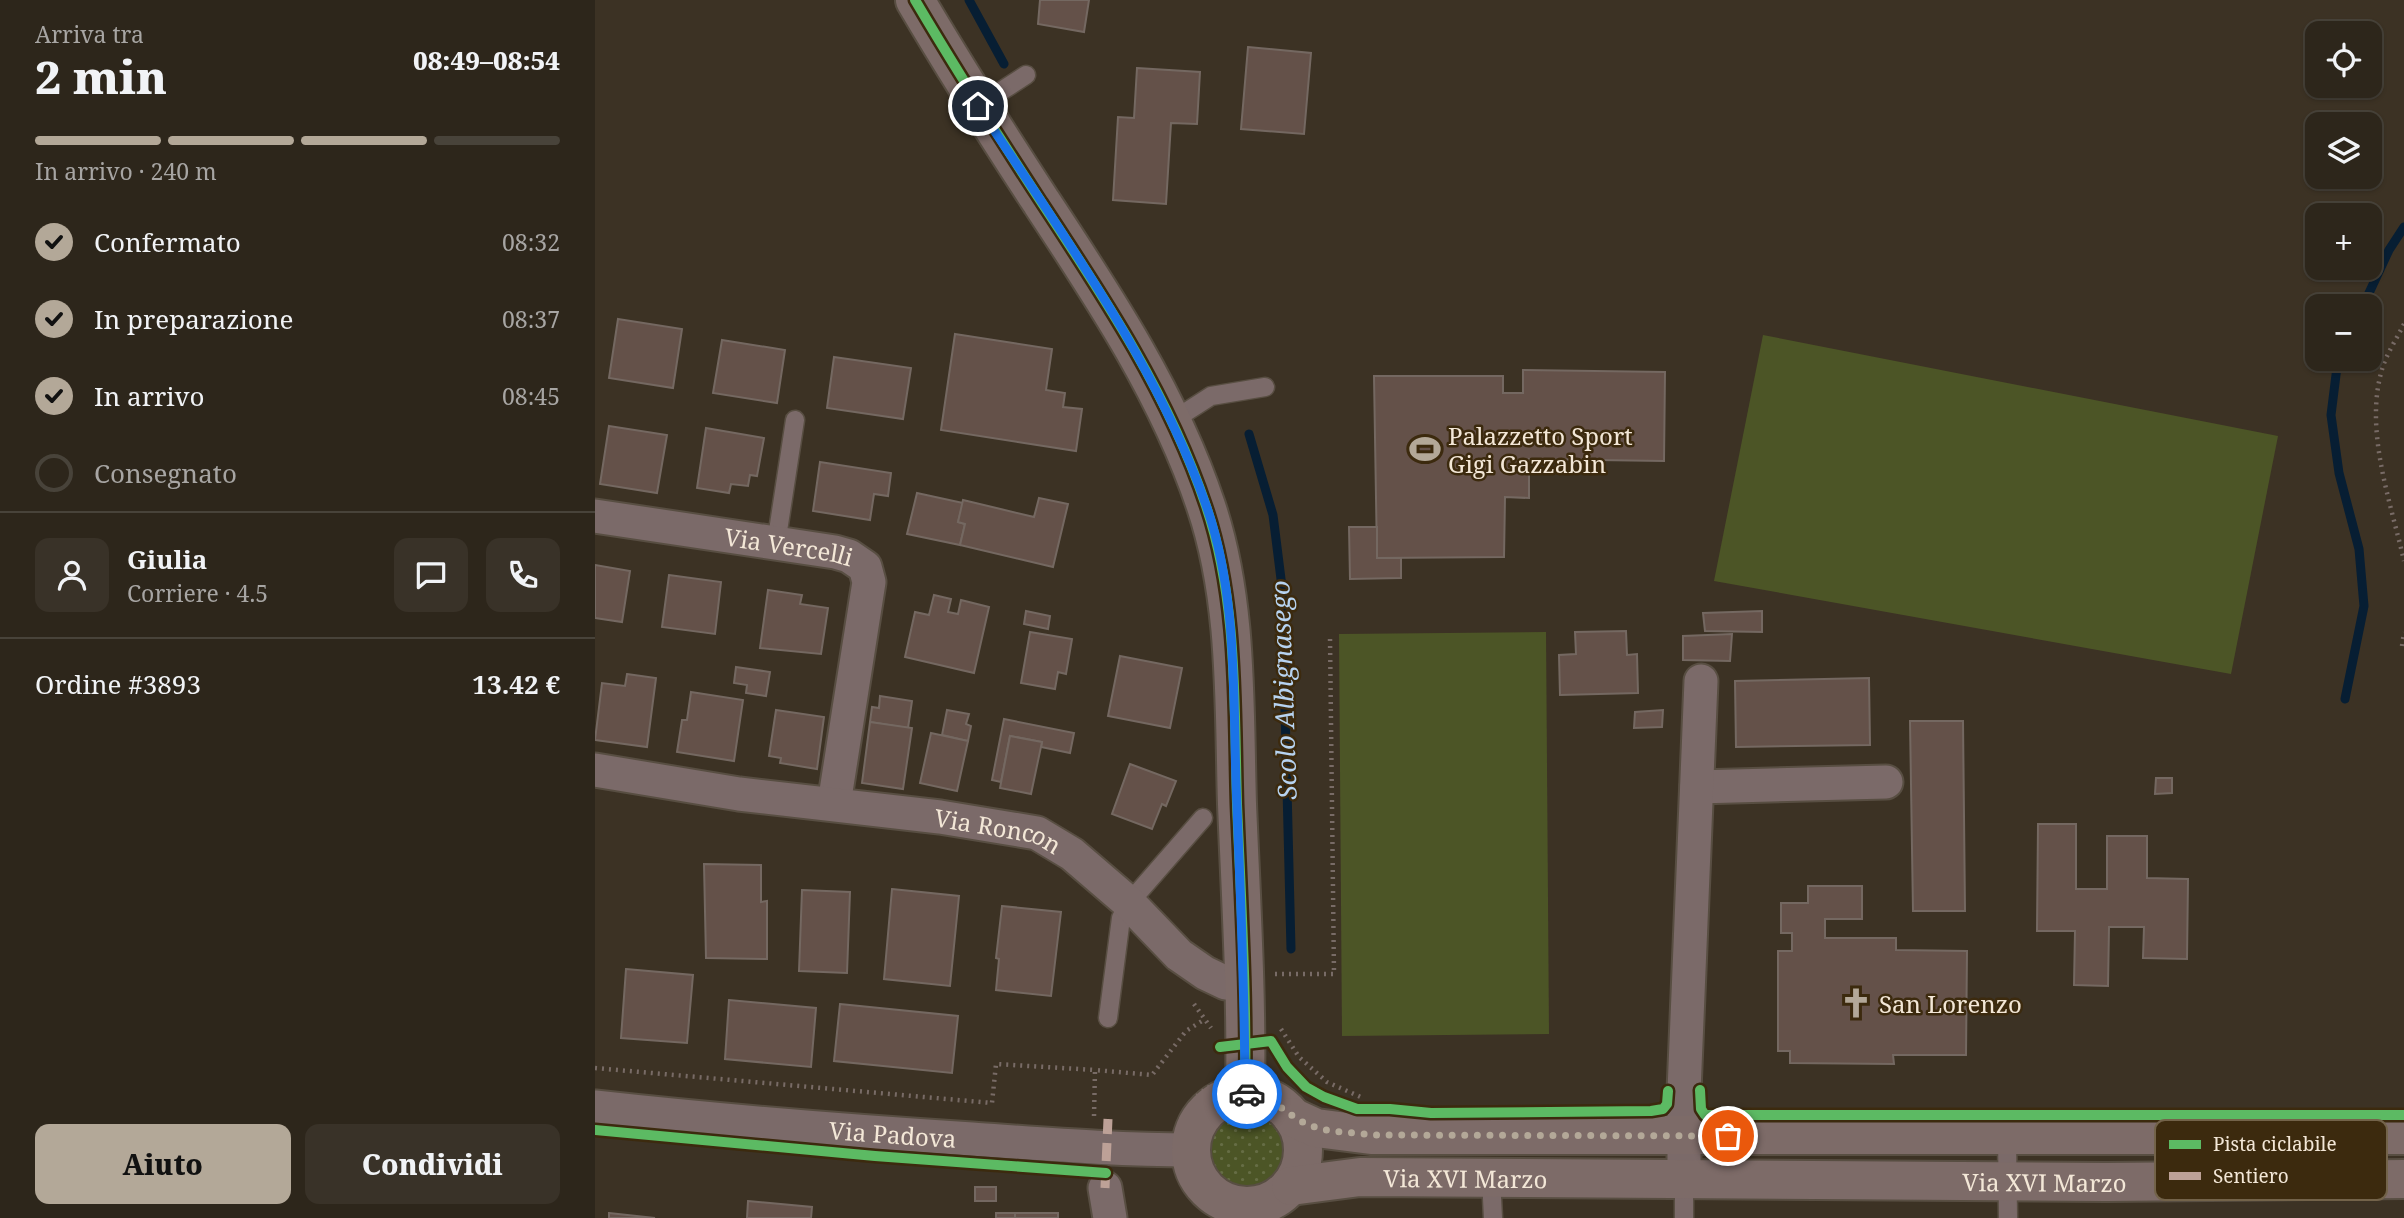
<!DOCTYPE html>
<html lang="it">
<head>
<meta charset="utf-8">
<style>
	:root { --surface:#2d261b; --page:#393228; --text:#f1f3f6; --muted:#a7a5a3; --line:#48433a; --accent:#b3a898 }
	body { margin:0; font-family:"Noto Serif",serif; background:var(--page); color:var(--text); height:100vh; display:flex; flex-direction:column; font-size:26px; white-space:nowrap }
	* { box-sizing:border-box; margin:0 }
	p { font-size:23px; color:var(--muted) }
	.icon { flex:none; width:38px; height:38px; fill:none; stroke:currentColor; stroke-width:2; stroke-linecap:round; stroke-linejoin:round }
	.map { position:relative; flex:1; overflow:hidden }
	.side { display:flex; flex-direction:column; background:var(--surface); width:595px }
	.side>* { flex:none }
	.controls { position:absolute; left:1710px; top:21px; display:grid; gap:14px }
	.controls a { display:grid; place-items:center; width:77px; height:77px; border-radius:14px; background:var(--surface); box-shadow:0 2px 5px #0004,0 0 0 2px var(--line); font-size:35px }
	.pin { position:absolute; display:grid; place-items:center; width:60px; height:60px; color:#fff; margin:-30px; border:4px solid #fff; border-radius:50%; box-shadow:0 2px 7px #0007 }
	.courier { position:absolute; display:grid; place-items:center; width:70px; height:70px; margin:-35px; border:5px solid #1a73e8; border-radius:50%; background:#fff; color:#222; box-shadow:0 2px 9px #0007 }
	.head em { font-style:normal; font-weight:800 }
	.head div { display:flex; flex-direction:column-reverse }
	.head { display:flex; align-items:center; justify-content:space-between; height:119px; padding:0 35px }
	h1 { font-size:46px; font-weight:800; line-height:52px }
	.bar { display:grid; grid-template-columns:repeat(4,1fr); gap:10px 7px; align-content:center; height:84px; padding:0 35px }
	.bar i { height:9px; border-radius:5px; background:var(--line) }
	.bar .selected { background:var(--accent) }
	.bar p { grid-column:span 4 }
	.line { display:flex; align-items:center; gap:18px; padding:0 35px; border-top:2px solid var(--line) }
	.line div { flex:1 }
	.round { display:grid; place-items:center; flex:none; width:74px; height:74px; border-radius:14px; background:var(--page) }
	ol { padding:0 35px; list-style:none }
	li { display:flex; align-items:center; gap:21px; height:77px }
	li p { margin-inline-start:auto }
	li .icon { padding:7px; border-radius:50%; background:var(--accent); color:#111; stroke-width:4 }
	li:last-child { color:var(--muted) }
	li i { width:38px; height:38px; border:4px solid var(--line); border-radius:50% }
	.primary-button { display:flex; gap:14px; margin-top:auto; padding:14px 35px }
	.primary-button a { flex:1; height:80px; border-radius:14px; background:var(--accent); color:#111; font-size:28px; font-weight:800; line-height:80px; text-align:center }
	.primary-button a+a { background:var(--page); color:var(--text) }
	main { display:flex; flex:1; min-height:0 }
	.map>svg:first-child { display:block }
	.grass { fill:url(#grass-dots) }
	.pitch { fill:#4c5526 }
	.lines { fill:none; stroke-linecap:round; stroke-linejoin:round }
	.stream { stroke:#071e33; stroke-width:9 }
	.building { fill:#645149; stroke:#746861; stroke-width:2 }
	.lane-casing { stroke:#584e42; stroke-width:21 }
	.street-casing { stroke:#584e42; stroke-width:37 }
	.secondary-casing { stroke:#584e42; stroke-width:42 }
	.path { stroke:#786b66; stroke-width:4.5; stroke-dasharray:2 5; stroke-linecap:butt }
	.lane { stroke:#7b6a69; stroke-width:18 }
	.street { stroke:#7b6a69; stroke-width:33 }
	.secondary { stroke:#7d6b68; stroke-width:38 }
	.quiet { stroke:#bda197; stroke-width:9; stroke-dasharray:18 9; stroke-linecap:butt }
	.cycleway-casing { stroke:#3c2a0e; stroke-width:15 }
	.cycleway { stroke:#5cba63; stroke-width:10 }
	.done { stroke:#b3a898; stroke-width:7; stroke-dasharray:0 12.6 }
	.route { stroke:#1a73e8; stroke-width:9 }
	.labels { text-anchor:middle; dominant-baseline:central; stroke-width:5; stroke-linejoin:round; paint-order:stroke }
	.poi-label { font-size:24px; fill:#f3e7d7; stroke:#3c2a0e; text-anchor:start }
	.street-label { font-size:24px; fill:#f3e7d7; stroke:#3c2a0e }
	.water-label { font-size:26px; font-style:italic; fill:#b7d3f0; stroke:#3c2a0e }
	.key { fill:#3c2a0e; stroke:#73634a; stroke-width:2 }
	.key-label { font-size:19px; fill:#f3e7d7 }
</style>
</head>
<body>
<main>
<section class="side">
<div class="head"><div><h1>2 min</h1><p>Arriva tra</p></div><em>08:49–08:54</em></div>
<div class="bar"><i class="selected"></i><i class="selected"></i><i class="selected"></i><i></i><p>In arrivo · 240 m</p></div>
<ol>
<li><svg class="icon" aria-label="check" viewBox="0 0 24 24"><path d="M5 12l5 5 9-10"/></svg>Confermato<p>08:32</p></li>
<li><svg class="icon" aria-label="check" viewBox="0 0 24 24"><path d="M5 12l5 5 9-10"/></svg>In preparazione<p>08:37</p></li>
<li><svg class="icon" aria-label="check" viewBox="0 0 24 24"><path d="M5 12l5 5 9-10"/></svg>In arrivo<p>08:45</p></li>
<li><i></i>Consegnato</li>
</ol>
<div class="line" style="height:126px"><a class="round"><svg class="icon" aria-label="person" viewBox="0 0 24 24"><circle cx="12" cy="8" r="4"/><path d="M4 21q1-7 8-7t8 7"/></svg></a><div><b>Giulia</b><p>Corriere · 4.5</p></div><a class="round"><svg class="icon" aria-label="chat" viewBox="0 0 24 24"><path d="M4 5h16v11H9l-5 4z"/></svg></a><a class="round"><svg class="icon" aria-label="phone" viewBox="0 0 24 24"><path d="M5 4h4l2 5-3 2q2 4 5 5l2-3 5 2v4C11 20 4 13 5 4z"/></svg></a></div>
<div class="line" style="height:91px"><div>Ordine #3893</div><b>13.42 €</b></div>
<div class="primary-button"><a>Aiuto</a><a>Condividi</a></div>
</section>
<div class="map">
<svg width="1809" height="1218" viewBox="0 0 1809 1218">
	<defs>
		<pattern id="grass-dots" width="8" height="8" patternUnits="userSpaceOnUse" patternTransform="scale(1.75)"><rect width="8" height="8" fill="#4c5526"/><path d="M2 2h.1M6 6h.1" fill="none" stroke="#666d45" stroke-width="1.8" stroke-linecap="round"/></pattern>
	</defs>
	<rect width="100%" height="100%" fill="#3c3224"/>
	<circle class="grass" cx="652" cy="1150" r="41"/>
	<g class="pitch">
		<path d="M1168,335L1683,436L1636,674L1119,581Z"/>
		<path d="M951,632L954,1034L747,1036L744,634Z"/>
	</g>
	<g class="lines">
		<g class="stream">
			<path d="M374,0L409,64"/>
			<path d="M1768,306L1794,250L1809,227"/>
			<path d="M1743,359L1736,415L1744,473L1764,549L1769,606L1750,699"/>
			<path d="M654,434L678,515L687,587L696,949"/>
		</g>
	</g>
	<g class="building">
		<path d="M445,0H494L489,32L443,24Z"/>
		<path d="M653,47L716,53L709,134L646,129Z"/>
		<path d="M542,68L605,72L602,124L576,123L571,204L518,200L523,117L539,118Z"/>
		<path d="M23,319L87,329L78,388L14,378Z"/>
		<path d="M360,334L457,349L451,390L470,393L468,407L487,409L481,451L346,430Z"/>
		<path d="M127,340L190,350L182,403L118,393Z"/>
		<path d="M239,357L316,368L308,419L232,408Z"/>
		<path d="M928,370L1070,372L1069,461L934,459V498L910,497L909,557L782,558L779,376H908V393H928Z"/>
		<path d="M14,426L72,435L62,493L5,484Z"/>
		<path d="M111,428L169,438L162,476L155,475L153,486L136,484L134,493L102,488Z"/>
		<path d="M225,462L296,473L293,496L279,494L275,520L218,511Z"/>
		<path d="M322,493L368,503L363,522L370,524L365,545L312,534Z"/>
		<path d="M444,498L473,504L458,567L365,545L370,524L363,522L368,500L439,517Z"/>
		<path d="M754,527H782V558H806V578L755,579Z"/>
		<path d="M0,565L35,571L27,622L0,618Z"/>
		<path d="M74,575L126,582L120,634L67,627Z"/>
		<path d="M173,590L207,595L205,604L233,608L226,654L165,648Z"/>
		<path d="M339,595L356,599L353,612L363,614L366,600L394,607L379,673L310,657L320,612L334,615Z"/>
		<path d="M431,611L455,616L453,629L429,624Z"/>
		<path d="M1167,611V632L1110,631L1108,613Z"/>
		<path d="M1031,631L1032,655L1042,654L1043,693L965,695L964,655L981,654L980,632Z"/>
		<path d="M435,632L477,639L471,674L463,672L460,689L426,683Z"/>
		<path d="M1137,634L1135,661L1088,660V636Z"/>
		<path d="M525,656L587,668L575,728L513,716Z"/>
		<path d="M141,667L175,672L171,696L151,693L152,685L139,683Z"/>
		<path d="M32,674L61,678L52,747L0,740L7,683L30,686Z"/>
		<path d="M1274,678L1275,745L1141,747L1140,681Z"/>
		<path d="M96,692L148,700L139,761L82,752L87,720H92Z"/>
		<path d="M285,696L317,701L313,728L275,722L277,707L284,708Z"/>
		<path d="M181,710L229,717L222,769L185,763L186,758L174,756Z"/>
		<path d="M352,710L374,714L371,724L376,726L373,741L347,735Z"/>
		<path d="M1068,710L1067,727L1039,728L1040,712Z"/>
		<path d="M409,719L479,733L475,753L446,747L447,742L415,736L406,782L397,780Z"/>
		<path d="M1315,721H1368L1370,911H1318Z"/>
		<path d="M275,722L317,728L308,789L267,783Z"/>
		<path d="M336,733L373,741L362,791L325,783Z"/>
		<path d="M415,736L447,742L436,794L405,788Z"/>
		<path d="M535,764L581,781L571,806L567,804L557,829L517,814Z"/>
		<path d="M1561,778H1577V793L1560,794Z"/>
		<path d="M1443,824H1481V889H1512V836H1552V878L1593,879L1592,959L1548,958L1549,927H1514L1513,986L1479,985L1480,931H1442Z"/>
		<path d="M109,864L166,865V902L172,901V959L111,958Z"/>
		<path d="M1213,886H1267V919H1230V938H1301V950L1372,951L1371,1055H1298L1299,1064L1195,1063V1051H1183V951H1197V933H1186V903H1213Z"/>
		<path d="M297,889L364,896L355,986L289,979Z"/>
		<path d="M207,890L255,892L252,973L204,971Z"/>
		<path d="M407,906L466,912L456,996L401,990L404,959L401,958Z"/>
		<path d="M31,969L98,975L92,1043L26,1038Z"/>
		<path d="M134,1000L221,1008L216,1067L130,1059Z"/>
		<path d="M245,1004L363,1016L357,1073L239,1061Z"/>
		<rect x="380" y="1187" width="21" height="14"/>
		<path d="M153,1201L217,1207L216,1218H152Z"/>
		<path d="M14,1213L60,1218H14Z"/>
		<rect x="401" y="1213" width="19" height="5"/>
		<rect x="420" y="1213" width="43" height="5"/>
	</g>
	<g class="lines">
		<g class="lane-casing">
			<g id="lane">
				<path d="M383,106L431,75"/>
				<path d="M577,421L616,396L670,387"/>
				<path d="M181,544L200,420"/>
				<path d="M513,1018L526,918L534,903L608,818"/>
				<path d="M1412,1135L1413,1218"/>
				<path d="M896,1178L898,1218"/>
				<path d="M1089,1218V1180"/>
			</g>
		</g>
		<g class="street-casing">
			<g id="street">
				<path id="s1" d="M0,516L240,552L254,556L270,567L274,582L239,804"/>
				<path id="s2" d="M0,770L144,794L345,817L442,833L477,854L534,903L584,955L610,973L631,983L647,984"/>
				<path d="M1102,787L1291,782"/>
				<path id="s3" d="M0,1107C126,1121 251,1131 377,1139C450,1144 523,1150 596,1150"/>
				<path d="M1089,1180V1091L1106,681"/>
				<path d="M510,1188L515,1218"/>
				<path d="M654,1207V1218"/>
			</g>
		</g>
		<g class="secondary-casing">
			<g id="secondary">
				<path d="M320,0C360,68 402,134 445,200C509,297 574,395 611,506C643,601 639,705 642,804C646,901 652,998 650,1094"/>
				<circle cx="652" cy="1150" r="56"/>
				<path d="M697,1117L721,1128L776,1135H1809"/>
				<path id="s4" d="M696,1186L765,1177L1511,1182L1809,1179"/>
			</g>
		</g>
		<g class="path">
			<path d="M1809,324C1801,340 1790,356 1786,373C1770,433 1796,503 1809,561"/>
			<path d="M1807,646L1809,632"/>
			<path d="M680,974H739L735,638"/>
			<path d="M599,1004L616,1028"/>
			<path d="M686,1029L704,1057L732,1082L768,1098"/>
			<path d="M0,1068L397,1103L401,1064L500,1070"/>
			<path d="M499,1116L500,1070L557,1075L591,1031L610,1019"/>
			<path d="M586,1119L604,1094L617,1085"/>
		</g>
		<use href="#lane" class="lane"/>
		<use href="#street" class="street"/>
		<use href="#secondary" class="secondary"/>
		<path class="quiet" d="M510,1188L513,1119"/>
		<g class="cycleway-casing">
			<g id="cycleway">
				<path d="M320,0C360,68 402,134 445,200C509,297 574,395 611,506C643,601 639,705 642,804C646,901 652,998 650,1094"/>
				<path d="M625,1047L676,1041L692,1067L711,1087L729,1097L762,1109H795L836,1113L1056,1111L1068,1109L1072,1104L1073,1091"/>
				<path d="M1105,1090L1106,1109L1110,1115H1809"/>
				<path d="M0,1130L280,1156L511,1173"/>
			</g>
		</g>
		<use href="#cycleway" class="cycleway"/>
	</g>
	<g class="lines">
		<path class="done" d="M652,1094C683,1097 693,1119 720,1127C737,1133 758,1132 776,1135L1133,1136"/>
		<path class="route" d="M383,106C467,234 560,360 611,505C642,592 638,690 641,782C645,886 650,990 650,1094H652"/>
	</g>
	<defs>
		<g id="stadium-bare" transform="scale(2.415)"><path d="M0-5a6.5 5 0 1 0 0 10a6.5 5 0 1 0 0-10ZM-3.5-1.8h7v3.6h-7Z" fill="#b3a898" stroke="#3c2a0e" stroke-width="2.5" paint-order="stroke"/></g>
		<g id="church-bare" transform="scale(2.415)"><path d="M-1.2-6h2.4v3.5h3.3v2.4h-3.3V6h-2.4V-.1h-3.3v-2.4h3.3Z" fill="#b3a898" stroke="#3c2a0e" stroke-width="2.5" paint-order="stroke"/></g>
	</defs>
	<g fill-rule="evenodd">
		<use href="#stadium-bare" x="830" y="449"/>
		<use href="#church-bare" x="1261" y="1003"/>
	</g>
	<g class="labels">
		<g class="poi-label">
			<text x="853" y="435">Palazzetto Sport<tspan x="853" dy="28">Gigi Gazzabin</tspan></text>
			<text x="1284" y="1003">San Lorenzo</text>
		</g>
		<g class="street-label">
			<text stroke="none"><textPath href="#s1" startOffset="196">Via Vercelli</textPath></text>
			<text stroke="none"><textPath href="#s2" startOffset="408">Via Roncon</textPath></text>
			<text stroke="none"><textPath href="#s3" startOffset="299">Via Padova</textPath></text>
			<text stroke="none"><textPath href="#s4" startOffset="175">Via XVI Marzo</textPath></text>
			<text stroke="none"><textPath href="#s4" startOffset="754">Via XVI Marzo</textPath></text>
		</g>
		<g class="water-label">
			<text transform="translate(688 690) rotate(-92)">Scolo Albignasego</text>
		</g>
	</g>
	<rect x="1560" y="1120" width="232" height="80" rx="10" class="key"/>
	<rect x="1574" y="1140" width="32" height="9" fill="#5cba63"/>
	<rect x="1574" y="1172" width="32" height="8" fill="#bda197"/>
	<g class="key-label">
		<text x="1618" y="1151">Pista ciclabile</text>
		<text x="1618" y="1183">Sentiero</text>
	</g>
</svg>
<div class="controls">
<a><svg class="icon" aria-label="locate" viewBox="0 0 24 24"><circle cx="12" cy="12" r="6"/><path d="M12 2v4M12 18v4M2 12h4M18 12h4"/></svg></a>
<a><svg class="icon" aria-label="layers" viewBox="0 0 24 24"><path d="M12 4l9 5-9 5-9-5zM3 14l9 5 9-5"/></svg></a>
<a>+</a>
<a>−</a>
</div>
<div class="pin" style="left:1133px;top:1136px;background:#ea580c"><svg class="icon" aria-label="bag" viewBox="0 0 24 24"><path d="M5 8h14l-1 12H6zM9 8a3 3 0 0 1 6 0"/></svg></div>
<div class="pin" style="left:383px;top:106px;background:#1f2937"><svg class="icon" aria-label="home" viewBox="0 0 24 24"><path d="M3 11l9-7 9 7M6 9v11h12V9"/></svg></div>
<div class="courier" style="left:652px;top:1094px"><svg class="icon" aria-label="car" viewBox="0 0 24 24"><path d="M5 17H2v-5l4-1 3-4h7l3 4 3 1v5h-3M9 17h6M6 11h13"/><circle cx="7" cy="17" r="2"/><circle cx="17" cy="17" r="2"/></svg></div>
</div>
</main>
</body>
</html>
